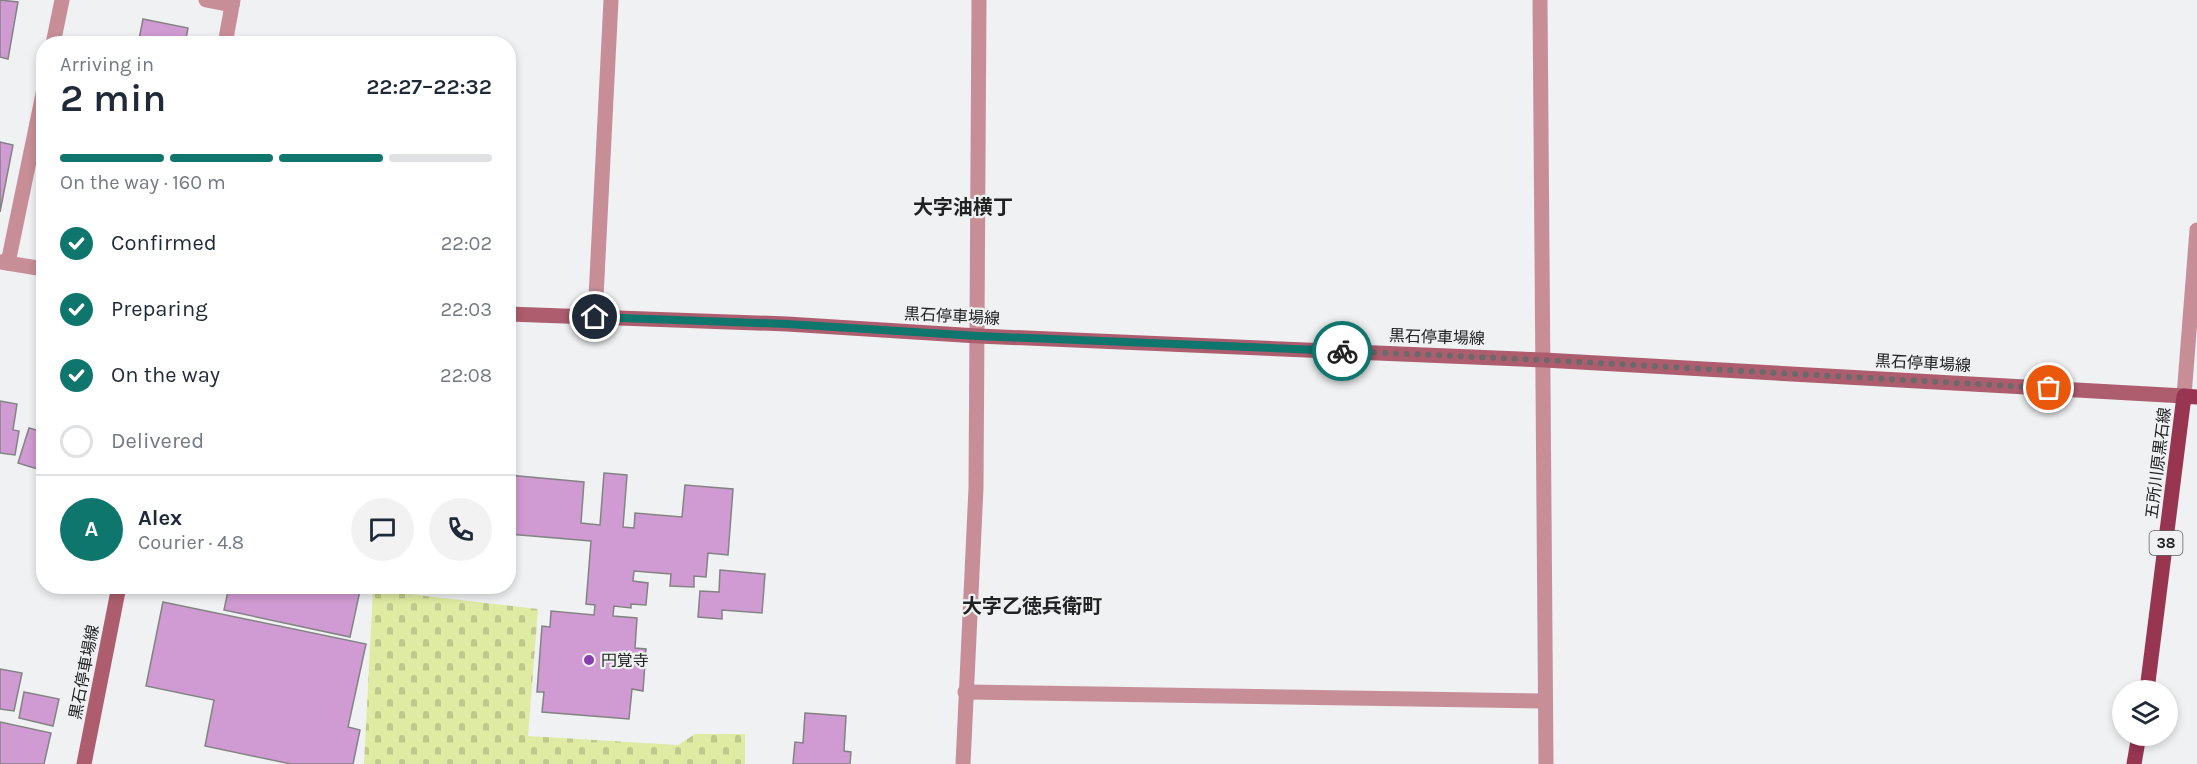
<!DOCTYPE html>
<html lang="en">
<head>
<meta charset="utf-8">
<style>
	:root { --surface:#fff; --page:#f2f2f3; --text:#1f2937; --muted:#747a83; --line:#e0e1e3; --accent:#0f766e }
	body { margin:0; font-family:Karla,"Noto Sans JP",sans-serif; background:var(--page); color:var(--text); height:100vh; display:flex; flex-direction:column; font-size:22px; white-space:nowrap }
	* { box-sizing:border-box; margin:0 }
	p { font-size:20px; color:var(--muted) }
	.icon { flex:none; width:33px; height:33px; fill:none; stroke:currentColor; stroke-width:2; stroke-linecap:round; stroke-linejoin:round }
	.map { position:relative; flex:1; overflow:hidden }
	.details { position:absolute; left:36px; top:36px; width:480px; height:558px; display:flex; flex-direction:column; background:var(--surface); border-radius:24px; box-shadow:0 3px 9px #0003 }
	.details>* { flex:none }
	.controls { position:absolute; left:2112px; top:680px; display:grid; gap:12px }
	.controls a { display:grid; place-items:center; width:66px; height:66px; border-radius:50%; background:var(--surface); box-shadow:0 3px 9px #0003; font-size:30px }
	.pin { position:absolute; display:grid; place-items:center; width:51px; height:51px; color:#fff; margin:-26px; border:3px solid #fff; border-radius:50%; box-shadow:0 2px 6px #0007 }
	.courier { position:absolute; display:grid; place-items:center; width:60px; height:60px; margin:-30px; border:4px solid #0f766e; border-radius:50%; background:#fff; color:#222; box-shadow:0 2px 8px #0007 }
	.overview em { font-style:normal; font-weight:600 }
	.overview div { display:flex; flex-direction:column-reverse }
	.overview { display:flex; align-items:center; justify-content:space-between; height:102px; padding:0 24px }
	h1 { font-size:39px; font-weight:600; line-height:45px }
	.bar { display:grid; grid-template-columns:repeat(4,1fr); gap:9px 6px; align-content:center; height:72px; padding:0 24px }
	.bar i { height:8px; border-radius:4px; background:var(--line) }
	.bar .current { background:var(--accent) }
	.bar p { grid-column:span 4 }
	.line { display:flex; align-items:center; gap:15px; padding:0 24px; border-top:2px solid var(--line) }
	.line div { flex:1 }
	.round { display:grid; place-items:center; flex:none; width:63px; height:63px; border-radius:32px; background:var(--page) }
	ol { padding:0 24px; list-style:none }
	li { display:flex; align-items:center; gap:18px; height:66px }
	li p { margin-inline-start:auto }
	li .icon { padding:6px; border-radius:50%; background:var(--accent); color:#fff; stroke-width:4 }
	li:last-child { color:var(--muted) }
	li i { width:33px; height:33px; border:3px solid var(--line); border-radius:50% }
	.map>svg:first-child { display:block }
	.cemetery { fill:url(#cemetery-stones) }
	.building { fill:#d09bd2; stroke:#848384; stroke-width:1.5 }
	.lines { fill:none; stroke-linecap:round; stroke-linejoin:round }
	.service { stroke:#c78e98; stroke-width:15 }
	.minor { stroke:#c78e98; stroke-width:15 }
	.tertiary { stroke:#c78e98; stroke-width:15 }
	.secondary { stroke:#ad5d6e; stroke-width:15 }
	.primary { stroke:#983651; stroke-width:15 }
	.done { stroke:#696a6b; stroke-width:6; stroke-dasharray:0 10.8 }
	.route { stroke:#0f766e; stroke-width:8 }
	.poi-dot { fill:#893dae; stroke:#eff1f2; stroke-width:2 }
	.labels { text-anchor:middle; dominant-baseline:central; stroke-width:4.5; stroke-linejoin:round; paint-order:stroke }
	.shield { fill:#eff1f2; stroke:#5f6060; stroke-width:1.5 }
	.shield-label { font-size:15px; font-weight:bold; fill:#212222 }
	.street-label { font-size:16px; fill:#212222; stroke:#eff1f2 }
	.poi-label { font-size:16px; fill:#212222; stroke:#eff1f2; text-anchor:start }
	.quarter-label { font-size:20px; font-weight:bold; fill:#212222; stroke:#eff1f2 }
</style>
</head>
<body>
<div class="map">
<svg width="2197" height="764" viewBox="0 0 2197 764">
	<defs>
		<pattern id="cemetery-stones" width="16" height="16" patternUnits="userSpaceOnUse" patternTransform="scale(1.5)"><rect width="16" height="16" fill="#dfeba2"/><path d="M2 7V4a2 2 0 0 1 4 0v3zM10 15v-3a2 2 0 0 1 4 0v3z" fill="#bfc98b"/></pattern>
	</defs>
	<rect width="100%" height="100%" fill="#eff1f2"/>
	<path class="cemetery" d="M373,590L538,609L528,736L678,745L695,734H745V764H364Z"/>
	<g class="building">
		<path d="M0,0L18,2L8,59L0,57Z"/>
		<path d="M143,19L188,28L185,44H138Z"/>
		<path d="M44,138V177L37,175Z"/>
		<path d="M0,142L13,145L0,212Z"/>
		<path d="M0,401L17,404L13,430L19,431L15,455L0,453Z"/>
		<path d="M29,428L44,432V471L18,463Z"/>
		<path d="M604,473L627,475L623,527L634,528L635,513L682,517L685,485L733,489L728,555L708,553L706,577L694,576V587L670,586L671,574L634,571L633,581L648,583L646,605L631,604V608L614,606L613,616L637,618L635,648L646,649L643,691L632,689L629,719L542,712L544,692H537L542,626L550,627L551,611L594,615L595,605L586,604L591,541L508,534V475L584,482L581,523L600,525Z"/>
		<path d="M720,570L765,574L762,613L722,610V619L698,617L700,591L719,592Z"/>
		<path d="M229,586H361L350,637L224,610Z"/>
		<path d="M163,602L366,644L348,727L360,730L353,764H291L205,746L214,700L146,686Z"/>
		<path d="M0,669L22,673L14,711L0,709Z"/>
		<path d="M24,692L59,699L53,726L19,718Z"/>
		<path d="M805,713L846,716L844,751L851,752L850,764H793L795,742L803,743Z"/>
		<path d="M0,722L51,733L44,764H0Z"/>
	</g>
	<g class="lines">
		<g class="service">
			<path d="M53,44L62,0"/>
			<path d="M8,263L44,89"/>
		</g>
		<g class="minor">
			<path d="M206,0L232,5"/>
			<path d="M1540,0L1546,764"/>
			<path d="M595,317L611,0"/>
			<path d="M2184,396L2197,230"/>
			<path d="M965,692L1545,701"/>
			<path d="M963,764L976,488L979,0"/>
		</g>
		<g class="tertiary">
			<path d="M225,44L233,0"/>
			<path d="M0,262L44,269"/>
		</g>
		<g class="secondary">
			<path d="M508,314L787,324L978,336L1544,360L2184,396"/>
			<path d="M84,764L119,586"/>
		</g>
		<g class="primary">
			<path d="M2147,690L2184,396L2197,397"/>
			<path d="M2134,764L2139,735"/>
		</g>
	</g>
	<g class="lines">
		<path class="done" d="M1342,351L1544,360L2049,388"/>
		<path class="route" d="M595,317L787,324L978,336L1342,351"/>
	</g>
	<circle class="poi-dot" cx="589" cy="660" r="6"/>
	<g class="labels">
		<rect class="shield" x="2149.5" y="531" width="33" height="24" rx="4.5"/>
		<g class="shield-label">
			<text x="2166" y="543">38</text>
		</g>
		<g class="street-label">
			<text transform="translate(952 316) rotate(3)">黒石停車場線</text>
			<text transform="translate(1437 337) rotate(2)">黒石停車場線</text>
			<text transform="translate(1923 363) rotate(3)">黒石停車場線</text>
			<text transform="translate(2158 463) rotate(-83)">五所川原黒石線</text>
			<text transform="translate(84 672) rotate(-79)">黒石停車場線</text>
		</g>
		<g class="poi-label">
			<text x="601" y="660">円覚寺</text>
		</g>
		<g class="quarter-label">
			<text x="963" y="207">大字油横丁</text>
			<text x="1032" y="606">大字乙徳兵衛町</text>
		</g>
	</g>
</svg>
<div class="controls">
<a><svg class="icon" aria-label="layers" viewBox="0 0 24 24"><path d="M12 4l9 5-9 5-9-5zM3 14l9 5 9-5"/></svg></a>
</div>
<div class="pin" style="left:2049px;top:388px;background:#ea580c"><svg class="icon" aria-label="bag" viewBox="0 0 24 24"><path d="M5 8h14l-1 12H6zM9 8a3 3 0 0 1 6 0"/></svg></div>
<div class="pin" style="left:595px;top:317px;background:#1f2937"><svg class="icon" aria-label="home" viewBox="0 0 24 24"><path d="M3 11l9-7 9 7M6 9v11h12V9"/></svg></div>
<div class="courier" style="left:1342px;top:351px"><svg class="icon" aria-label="bike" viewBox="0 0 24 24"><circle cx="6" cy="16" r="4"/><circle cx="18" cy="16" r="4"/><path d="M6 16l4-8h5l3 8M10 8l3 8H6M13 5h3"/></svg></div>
<section class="details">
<div class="overview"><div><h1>2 min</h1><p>Arriving in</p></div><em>22:27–22:32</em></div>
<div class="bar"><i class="current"></i><i class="current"></i><i class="current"></i><i></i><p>On the way · 160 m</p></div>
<ol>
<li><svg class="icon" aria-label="check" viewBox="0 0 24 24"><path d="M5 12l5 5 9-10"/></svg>Confirmed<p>22:02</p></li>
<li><svg class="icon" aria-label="check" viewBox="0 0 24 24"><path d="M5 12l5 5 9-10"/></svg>Preparing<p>22:03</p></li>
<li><svg class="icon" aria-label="check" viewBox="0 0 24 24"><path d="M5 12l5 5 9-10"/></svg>On the way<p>22:08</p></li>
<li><i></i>Delivered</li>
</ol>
<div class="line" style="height:108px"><b class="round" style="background:var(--accent);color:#fff">A</b><div><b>Alex</b><p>Courier · 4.8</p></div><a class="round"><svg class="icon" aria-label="chat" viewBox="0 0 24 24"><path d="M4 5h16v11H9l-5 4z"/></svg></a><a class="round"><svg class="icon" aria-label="phone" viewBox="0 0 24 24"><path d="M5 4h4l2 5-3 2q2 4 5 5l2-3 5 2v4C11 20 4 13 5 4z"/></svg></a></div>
</section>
</div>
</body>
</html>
